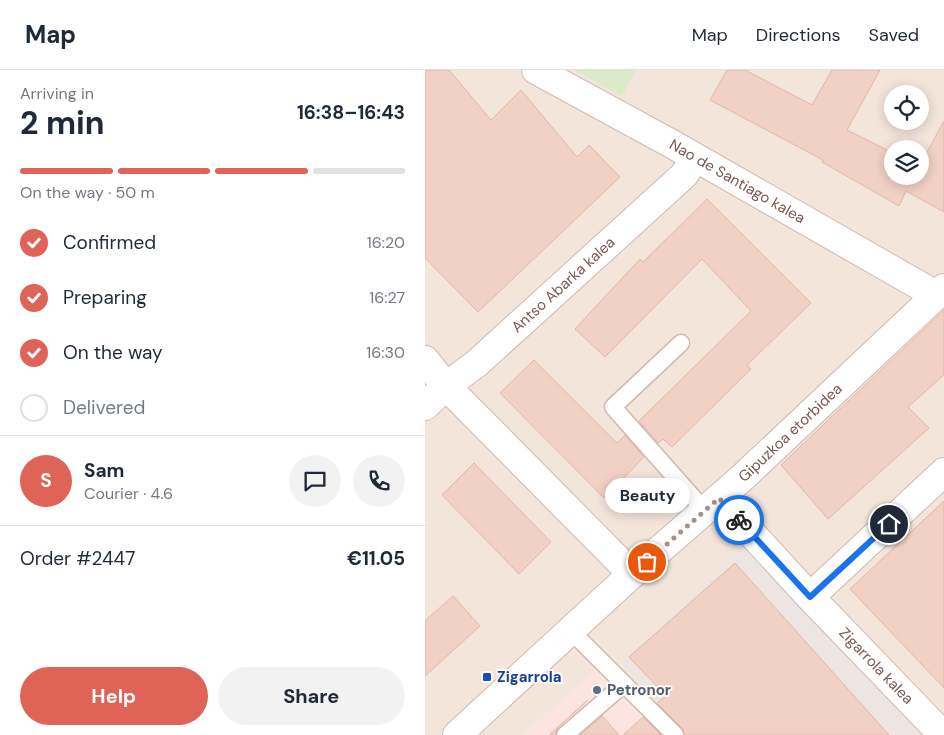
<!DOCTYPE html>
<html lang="en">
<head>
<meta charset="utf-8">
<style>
	:root { --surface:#fff; --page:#f2f2f3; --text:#1f2937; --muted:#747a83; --line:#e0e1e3; --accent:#e06357 }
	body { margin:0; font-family:"DM Sans",sans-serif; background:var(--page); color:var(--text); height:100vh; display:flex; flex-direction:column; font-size:19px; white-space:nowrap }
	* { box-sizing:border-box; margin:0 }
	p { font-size:16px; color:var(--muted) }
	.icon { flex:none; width:28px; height:28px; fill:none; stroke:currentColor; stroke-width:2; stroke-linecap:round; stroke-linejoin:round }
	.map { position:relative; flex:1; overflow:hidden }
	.panel { display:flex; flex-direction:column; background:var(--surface); width:425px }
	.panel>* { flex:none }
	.buttons { position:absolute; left:459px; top:15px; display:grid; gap:10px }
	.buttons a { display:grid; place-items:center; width:45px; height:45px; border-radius:50%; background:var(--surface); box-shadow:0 2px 12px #0003; font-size:25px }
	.pin { position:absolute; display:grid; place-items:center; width:42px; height:42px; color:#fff; margin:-21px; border:2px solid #fff; border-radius:50%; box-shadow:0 1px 5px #0007 }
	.courier { position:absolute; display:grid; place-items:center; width:50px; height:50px; margin:-25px; border:4px solid #1a73e8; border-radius:50%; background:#fff; color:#222; box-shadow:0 1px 6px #0007 }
	.bubble { position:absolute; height:35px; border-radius:18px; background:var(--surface); box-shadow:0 2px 12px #0003; font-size:16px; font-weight:700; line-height:35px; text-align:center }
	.headline em { font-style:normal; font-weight:700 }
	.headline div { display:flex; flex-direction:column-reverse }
	.headline { display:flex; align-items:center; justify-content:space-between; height:85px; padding:0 20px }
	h1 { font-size:32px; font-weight:700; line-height:38px }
	.bar { display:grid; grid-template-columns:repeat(4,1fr); gap:8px 5px; align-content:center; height:60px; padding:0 20px }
	.bar i { height:6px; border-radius:4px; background:var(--line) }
	.bar .active { background:var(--accent) }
	.bar p { grid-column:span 4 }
	.line { display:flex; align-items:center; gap:12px; padding:0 20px; border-top:1px solid var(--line) }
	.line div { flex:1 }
	.round { display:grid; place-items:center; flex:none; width:52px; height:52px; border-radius:26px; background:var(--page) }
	ol { padding:0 20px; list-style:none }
	li { display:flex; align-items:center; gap:15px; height:55px }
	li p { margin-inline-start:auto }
	li .icon { padding:5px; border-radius:50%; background:var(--accent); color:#fff; stroke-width:4 }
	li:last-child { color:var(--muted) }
	li i { width:28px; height:28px; border:2px solid var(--line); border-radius:50% }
	.cta { display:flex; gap:10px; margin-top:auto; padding:10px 20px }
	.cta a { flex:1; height:58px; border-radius:30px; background:var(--accent); color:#fff; font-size:20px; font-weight:700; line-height:58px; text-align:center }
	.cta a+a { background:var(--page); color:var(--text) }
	header { display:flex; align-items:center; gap:30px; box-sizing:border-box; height:70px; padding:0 25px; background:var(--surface); border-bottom:1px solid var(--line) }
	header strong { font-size:24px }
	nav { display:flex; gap:28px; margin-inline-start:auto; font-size:18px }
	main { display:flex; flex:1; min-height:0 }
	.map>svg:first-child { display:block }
	.residential { fill:#f4e5db; fill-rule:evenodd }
	.commercial { fill:#fce5e1 }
	.industrial { fill:#ece5e1 }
	.green { fill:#dceaca }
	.building { fill:#f1d0c5; stroke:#e3b5a6 }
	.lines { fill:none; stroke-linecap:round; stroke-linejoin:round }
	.service-casing { stroke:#cfbab1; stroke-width:19 }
	.minor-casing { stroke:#cfbab1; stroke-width:30 }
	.tertiary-casing { stroke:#cfbab1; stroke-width:30 }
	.service { stroke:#fff; stroke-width:16 }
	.minor { stroke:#fff; stroke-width:28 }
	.tertiary { stroke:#fff; stroke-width:28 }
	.done { stroke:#a68f86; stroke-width:5; stroke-dasharray:0 9 }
	.route { stroke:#1a73e8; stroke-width:6 }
	.transit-dot { fill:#1a4fb4; stroke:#fef9f3; stroke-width:2 }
	.service-dot { fill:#5c6f8a; stroke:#fef9f3; stroke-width:2 }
	.labels { text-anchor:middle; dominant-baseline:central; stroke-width:4; stroke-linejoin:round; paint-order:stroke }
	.street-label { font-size:15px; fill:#78584f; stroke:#fef9f3 }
	.transit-label { font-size:15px; font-weight:bold; fill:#164399; stroke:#fef9f3; text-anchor:start }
	.service-label { font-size:15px; font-weight:bold; fill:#4e5e75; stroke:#fef9f3; text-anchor:start }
</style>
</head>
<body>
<header>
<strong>Map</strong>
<nav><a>Map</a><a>Directions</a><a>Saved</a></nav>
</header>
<main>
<section class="panel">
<div class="headline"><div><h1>2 min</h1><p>Arriving in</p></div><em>16:38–16:43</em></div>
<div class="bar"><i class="active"></i><i class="active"></i><i class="active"></i><i></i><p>On the way · 50 m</p></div>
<ol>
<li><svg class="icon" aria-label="check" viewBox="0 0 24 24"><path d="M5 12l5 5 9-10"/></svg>Confirmed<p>16:20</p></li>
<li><svg class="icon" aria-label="check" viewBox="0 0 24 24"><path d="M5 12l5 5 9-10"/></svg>Preparing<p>16:27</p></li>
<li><svg class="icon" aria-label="check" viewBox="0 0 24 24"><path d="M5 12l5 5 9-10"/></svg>On the way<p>16:30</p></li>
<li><i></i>Delivered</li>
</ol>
<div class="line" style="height:90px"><b class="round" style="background:var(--accent);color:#fff">S</b><div><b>Sam</b><p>Courier · 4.6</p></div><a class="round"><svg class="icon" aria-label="chat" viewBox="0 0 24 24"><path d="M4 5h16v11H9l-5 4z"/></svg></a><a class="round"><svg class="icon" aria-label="phone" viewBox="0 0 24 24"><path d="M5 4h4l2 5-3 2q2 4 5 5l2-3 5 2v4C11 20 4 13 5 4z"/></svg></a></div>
<div class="line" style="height:65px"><div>Order #2447</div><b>€11.05</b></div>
<div class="cta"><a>Help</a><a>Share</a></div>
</section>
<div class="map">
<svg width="519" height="665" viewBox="0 0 519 665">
	<rect width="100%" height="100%" fill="#fcf4ed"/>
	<path class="residential" d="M0,0H519V665H0ZM468,24H495V51H468ZM468,79H495V106H468Z"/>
	<path class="commercial" d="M174,596L239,665H98Z"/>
	<path class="industrial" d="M320,474L497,665H264L197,593Z"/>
	<path class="green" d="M149,0H211L197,26Z"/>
	<g class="building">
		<path d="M0,0H24L66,50L96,20L152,87L164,75L195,107L53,242L0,188Z"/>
		<path d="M302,0H320L387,35L407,0H455L422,60L468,83V106H495V95L519,51V142L481,121L474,136L397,92L398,90L285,30Z"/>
		<path d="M282,129L386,233L322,295L326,299L247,377L238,369L233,373L214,351L326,241L277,189L180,287L150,259L215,189L218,192Z"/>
		<path d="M519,240V305L483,337L504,358L403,449L356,395Z"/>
		<path d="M109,290L192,373L200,365L219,387L179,428L75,323Z"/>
		<path d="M49,393L126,472L94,504L17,425Z"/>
		<path d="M519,431V618L425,519Z"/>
		<path d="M310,493L388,580L464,665H260L257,658L232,633L241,626L204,587Z"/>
		<path d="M28,526L55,556L0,606V551Z"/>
		<path d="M163,630L133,657L130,665H124Z"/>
		<path d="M177,646L194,665H155Z"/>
		<path d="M218,647L236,665H198Z"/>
	</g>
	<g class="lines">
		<g class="service-casing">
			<g id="service">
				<path d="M256,273L188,337L280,441"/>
				<path d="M146,561L250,665"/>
				<path d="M140,665L199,614"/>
			</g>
		</g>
		<g class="minor-casing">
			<g id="minor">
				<path id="s1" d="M111,0L247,74L511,225"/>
				<path d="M0,290L21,316L207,504"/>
				<path id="s2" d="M0,336L21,316L51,294L259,105L270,88"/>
				<path id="s3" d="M294,428L385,527L518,665"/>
				<path d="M385,527L519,402"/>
			</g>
		</g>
		<g class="tertiary-casing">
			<g id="tertiary">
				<path id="s4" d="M32,665L207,504L318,407L519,218"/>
			</g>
		</g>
		<use href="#service" class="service"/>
		<use href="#minor" class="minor"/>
		<use href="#tertiary" class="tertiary"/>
	</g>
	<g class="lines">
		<path class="done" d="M222,492L294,428L314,450"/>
		<path class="route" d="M314,450L385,527L464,454"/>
	</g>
	<rect class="transit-dot" x="57" y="602" width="10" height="10" rx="2.5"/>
	<circle class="service-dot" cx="172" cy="620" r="5"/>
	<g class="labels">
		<g class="street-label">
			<text stroke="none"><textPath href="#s1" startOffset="230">Nao de Santiago kalea</textPath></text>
			<text stroke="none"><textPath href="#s2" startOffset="184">Antso Abarka kalea</textPath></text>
			<text stroke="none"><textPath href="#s4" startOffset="450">Gipuzkoa etorbidea</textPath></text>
			<text stroke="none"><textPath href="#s3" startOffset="230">Zigarrola kalea</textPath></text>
		</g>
		<g class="transit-label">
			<text x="72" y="607">Zigarrola</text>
		</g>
		<g class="service-label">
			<text x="182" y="620">Petronor</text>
		</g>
	</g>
</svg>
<div class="buttons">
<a><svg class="icon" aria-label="locate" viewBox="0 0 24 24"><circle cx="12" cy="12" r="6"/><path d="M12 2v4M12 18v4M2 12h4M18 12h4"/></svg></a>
<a><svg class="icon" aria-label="layers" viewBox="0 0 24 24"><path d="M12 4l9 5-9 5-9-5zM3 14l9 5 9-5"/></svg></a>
</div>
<div class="pin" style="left:222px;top:492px;background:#ea580c"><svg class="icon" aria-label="bag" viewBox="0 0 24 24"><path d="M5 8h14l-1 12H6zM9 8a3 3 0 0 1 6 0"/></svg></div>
<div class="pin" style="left:464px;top:454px;background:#1f2937"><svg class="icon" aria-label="home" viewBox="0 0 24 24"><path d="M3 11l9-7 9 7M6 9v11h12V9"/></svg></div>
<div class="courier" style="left:314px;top:450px"><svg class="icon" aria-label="bike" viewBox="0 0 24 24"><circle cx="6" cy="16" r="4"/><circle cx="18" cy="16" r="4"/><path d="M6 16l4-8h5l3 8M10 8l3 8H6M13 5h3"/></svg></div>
<div class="bubble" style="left:180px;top:408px;width:85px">Beauty</div>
</div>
</main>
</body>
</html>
